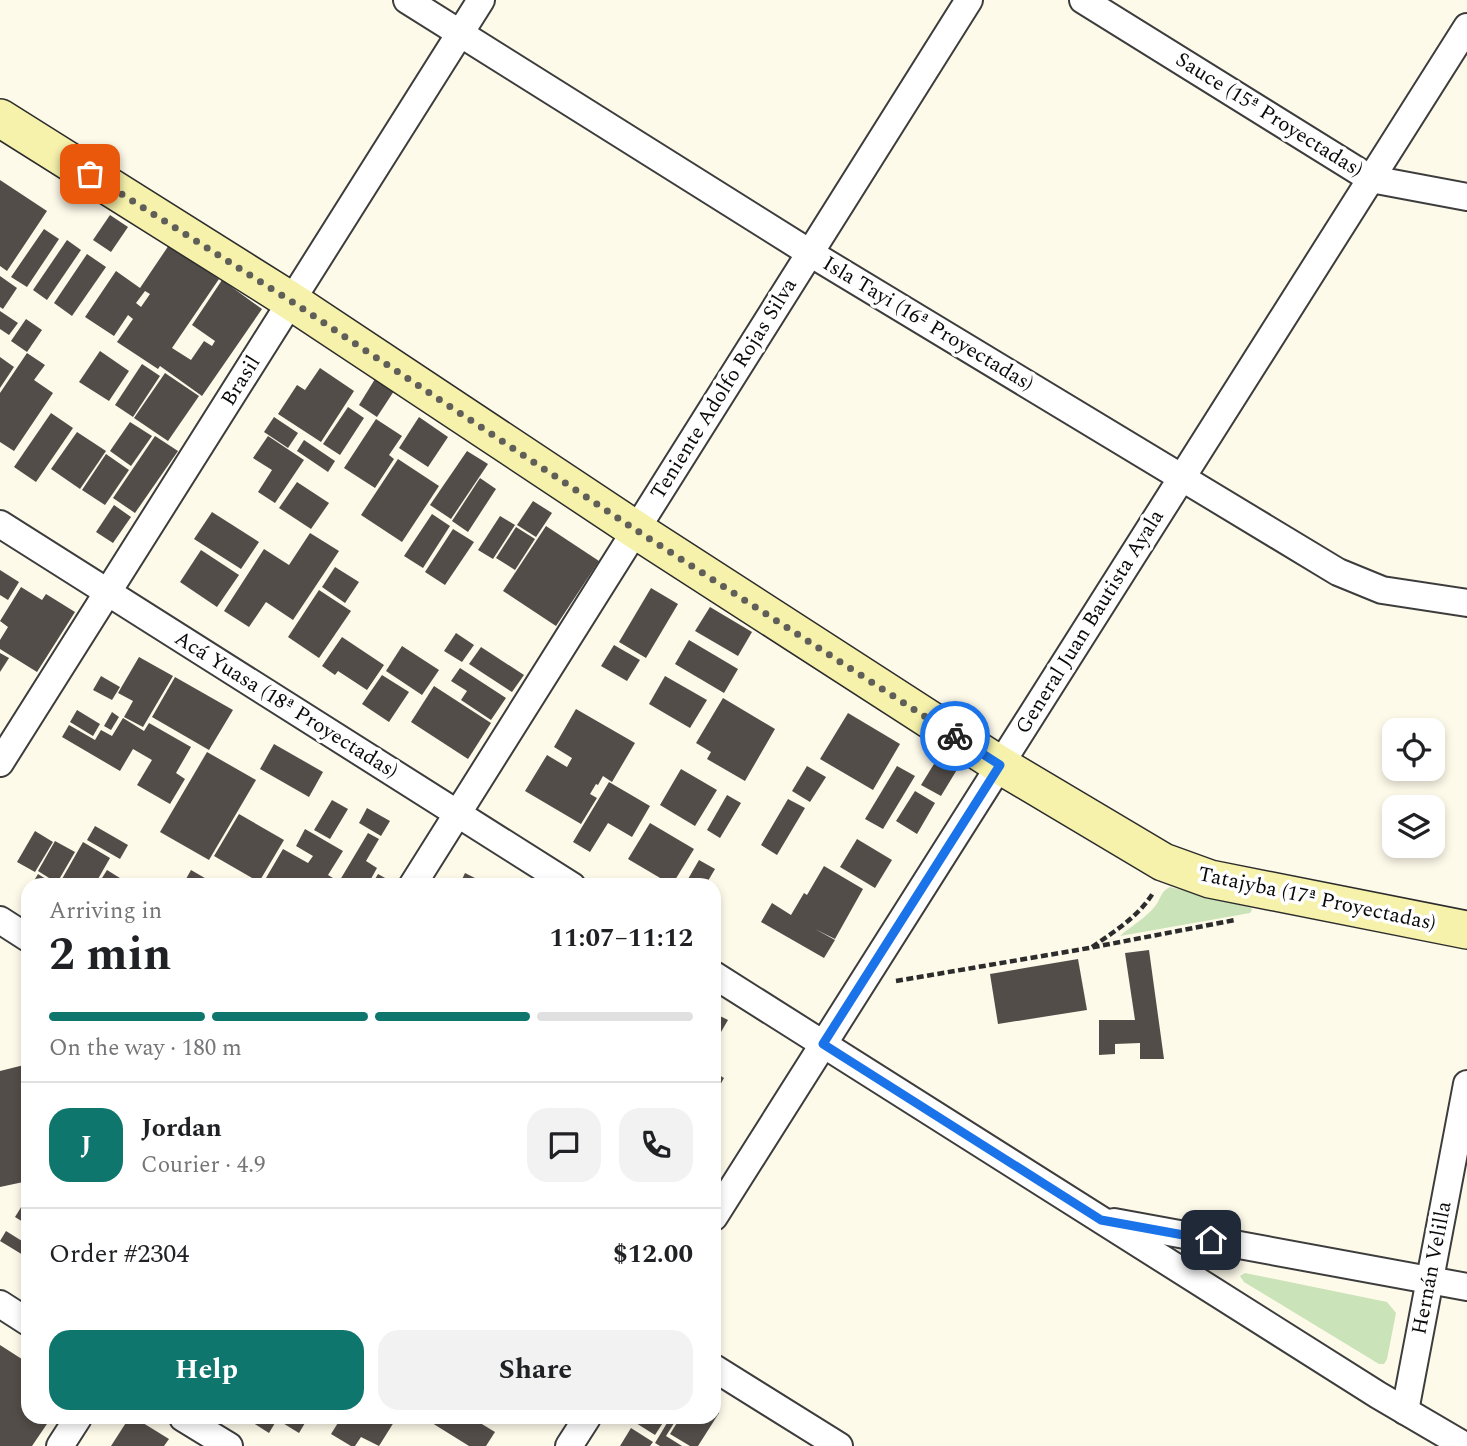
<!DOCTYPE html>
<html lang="en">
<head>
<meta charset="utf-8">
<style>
	:root { --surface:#fff; --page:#f2f2f2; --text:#202124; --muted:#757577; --line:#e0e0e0; --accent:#0f766e }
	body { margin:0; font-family:Spectral,serif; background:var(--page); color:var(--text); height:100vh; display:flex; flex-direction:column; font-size:26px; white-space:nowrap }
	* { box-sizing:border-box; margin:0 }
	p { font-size:23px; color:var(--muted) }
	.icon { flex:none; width:38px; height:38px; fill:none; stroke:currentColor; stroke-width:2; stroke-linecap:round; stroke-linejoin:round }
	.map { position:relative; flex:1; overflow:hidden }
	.panel { position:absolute; left:21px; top:878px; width:700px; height:546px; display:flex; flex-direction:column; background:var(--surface); border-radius:21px; box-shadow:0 4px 10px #0003 }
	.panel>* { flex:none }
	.tools { position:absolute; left:1382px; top:718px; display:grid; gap:14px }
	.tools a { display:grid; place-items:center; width:63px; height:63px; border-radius:14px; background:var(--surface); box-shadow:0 4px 10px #0003; font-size:35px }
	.pin { position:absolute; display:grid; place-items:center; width:60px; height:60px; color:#fff; margin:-30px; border-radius:14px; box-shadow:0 4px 10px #0006 }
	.courier { position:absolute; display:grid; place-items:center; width:70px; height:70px; margin:-35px; border:5px solid #1a73e8; border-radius:50%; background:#fff; color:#222; box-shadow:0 2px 9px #0007 }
	.headline em { font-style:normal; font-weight:700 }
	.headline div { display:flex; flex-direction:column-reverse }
	.headline { display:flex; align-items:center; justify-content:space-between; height:119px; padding:0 28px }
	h1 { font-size:46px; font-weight:700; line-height:52px }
	.bar { display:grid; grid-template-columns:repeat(4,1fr); gap:10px 7px; align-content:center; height:84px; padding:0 28px }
	.bar i { height:9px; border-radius:5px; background:var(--line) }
	.bar .current { background:var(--accent) }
	.bar p { grid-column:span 4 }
	.line { display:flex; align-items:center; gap:18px; padding:0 28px; border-top:2px solid var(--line) }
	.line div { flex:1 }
	.round { display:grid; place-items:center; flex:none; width:74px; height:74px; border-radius:21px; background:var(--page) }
	.primary-button { display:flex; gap:14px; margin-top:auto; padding:14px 28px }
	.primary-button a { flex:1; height:80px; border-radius:21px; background:var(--accent); color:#fff; font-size:28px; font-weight:700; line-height:80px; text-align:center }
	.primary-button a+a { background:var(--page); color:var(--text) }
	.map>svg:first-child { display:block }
	.green { fill:#cbe3b8 }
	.building { fill:#524d48; fill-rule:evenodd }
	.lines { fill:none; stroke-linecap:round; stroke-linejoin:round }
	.street-casing { stroke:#3d3d3d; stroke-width:30 }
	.secondary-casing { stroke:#2c2c2c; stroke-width:40 }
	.path { stroke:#2c2c2c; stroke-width:4.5; stroke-dasharray:7 3.5; stroke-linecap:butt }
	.street { stroke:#fff; stroke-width:26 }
	.secondary { stroke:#f6f2ac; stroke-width:37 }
	.done { stroke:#5f5e58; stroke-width:7; stroke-dasharray:0 12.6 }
	.route { stroke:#1a73e8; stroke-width:9 }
	.labels { text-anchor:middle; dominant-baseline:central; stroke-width:7; stroke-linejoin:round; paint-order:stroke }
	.street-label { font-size:21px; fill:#0a0a0a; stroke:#fff }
</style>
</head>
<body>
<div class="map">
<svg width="1467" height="1446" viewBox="0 0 1467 1446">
	<rect width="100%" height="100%" fill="#fdfaea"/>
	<g class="green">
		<path d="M1170,887L1251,908L1252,910L1250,913L1120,936C1131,926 1146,918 1156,905C1161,898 1161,891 1170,887Z"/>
		<path d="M1245,1273L1387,1302L1396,1313L1387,1359L1384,1364H1379L1244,1282L1240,1276Z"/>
	</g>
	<g class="building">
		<path d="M0,180L47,211L7,271L0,266Z"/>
		<path d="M110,215L128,227L111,252L93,240Z"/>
		<path d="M44,229L59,239L27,287L11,277Z"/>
		<path d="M67,240L81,250L47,300L33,290Z"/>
		<path d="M169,245L219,279L172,348L191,360L204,341L212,346L215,341L192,325L222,280L262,309L202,396L160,366L158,369L117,342L133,319L128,315L114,336L85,317L116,271L140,288ZM145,291L150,294L141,307L136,303Z"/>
		<path d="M87,254L106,267L72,316L54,303Z"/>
		<path d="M0,276L17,288L3,309L0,307Z"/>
		<path d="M0,311L18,323L9,335L0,329Z"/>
		<path d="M26,319L42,330L27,352L11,341Z"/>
		<path d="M100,351L129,371L109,401L79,382Z"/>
		<path d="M27,353L45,365L34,380L53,393L14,451L0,442V393Z"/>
		<path d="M0,357L14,367L0,388Z"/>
		<path d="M142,364L160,376L133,417L115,405Z"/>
		<path d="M320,368L354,391L321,442L278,414L297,385L305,390Z"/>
		<path d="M165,373L199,396L168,441L134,418Z"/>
		<path d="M375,379L394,391L377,417L359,405Z"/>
		<path d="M348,407L364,418L340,455L323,444Z"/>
		<path d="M51,413L73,428L36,482L14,467Z"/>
		<path d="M274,417L298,433L288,448L264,432Z"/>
		<path d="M419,417L448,437L428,467L399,448Z"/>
		<path d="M376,419L402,436L389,455L394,459L375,488L344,468Z"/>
		<path d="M130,422L152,436L131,466L110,451Z"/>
		<path d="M77,432L106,451L80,489L51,469Z"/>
		<path d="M155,436L178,451L135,513L113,498Z"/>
		<path d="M268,436L304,460L275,503L258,492L272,470L253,458Z"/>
		<path d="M304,440L335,461L328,472L297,451Z"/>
		<path d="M467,451L488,464L451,519L430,505Z"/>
		<path d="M106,454L129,470L105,505L82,490Z"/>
		<path d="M398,459L439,486L402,542L361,515Z"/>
		<path d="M480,478L496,489L468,532L452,521Z"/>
		<path d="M297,482L329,503L311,529L279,508Z"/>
		<path d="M533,501L552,513L536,537L517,525Z"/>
		<path d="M114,505L131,517L113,543L96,532Z"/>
		<path d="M212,512L259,542L241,569L194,539Z"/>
		<path d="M432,514L450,526L423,568L404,556Z"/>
		<path d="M500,516L515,525L493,559L478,550Z"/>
		<path d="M546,526L599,561L556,626L503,591Z"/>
		<path d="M516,527L535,539L515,570L496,558Z"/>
		<path d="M453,529L474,542L445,585L425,572Z"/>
		<path d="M310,533L339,551L293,620L266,602L249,627L224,611L264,549L289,565Z"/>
		<path d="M201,550L239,575L217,607L180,582Z"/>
		<path d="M335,567L359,582L345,603L322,587Z"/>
		<path d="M0,570L19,582L8,600L0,595Z"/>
		<path d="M21,587L42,600L46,594L75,612L37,672L0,649V640L8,627L0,621Z"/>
		<path d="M651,588L678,604L646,658L619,642Z"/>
		<path d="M319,590L351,611L319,658L288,637Z"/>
		<path d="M710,607L752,632L738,656L695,631Z"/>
		<path d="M456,633L474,645L462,662L444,651Z"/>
		<path d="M342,637L384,665L367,690L338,671L335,675L322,666Z"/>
		<path d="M689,640L738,669L724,693L675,664Z"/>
		<path d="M614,645L640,660L627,681L601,666Z"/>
		<path d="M402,646L439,670L422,695L386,671Z"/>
		<path d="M481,647L524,675L512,692L469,664Z"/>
		<path d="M0,653L9,658L0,672Z"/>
		<path d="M139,657L173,676L143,727L124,717L133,701L118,693Z"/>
		<path d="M460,668L506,698L491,720L461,700L467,691L451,681Z"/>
		<path d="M382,675L409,692L389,722L362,704Z"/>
		<path d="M101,676L120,687L112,700L93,690Z"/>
		<path d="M665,676L707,700L690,728L649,704Z"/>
		<path d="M175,677L233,710L209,750L152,717Z"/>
		<path d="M434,686L491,723L468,759L411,722Z"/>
		<path d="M723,698L775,729L745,781L707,759L711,752L696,743Z"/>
		<path d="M576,709L635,743L612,782L603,776L598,785L596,784L590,794L597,798L581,824L525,791L547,755L567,767L572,758L554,747Z"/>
		<path d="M77,710L100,724L93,736L70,722Z"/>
		<path d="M112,712L119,717L111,730L104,726Z"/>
		<path d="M848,713L900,744L873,790L820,759Z"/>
		<path d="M123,718L144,731L149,723L191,747L176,773L185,779L170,804L137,785L152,760L133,749L120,771L62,737L69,725L95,740L101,730L112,736Z"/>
		<path d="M274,744L323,772L309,797L260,769Z"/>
		<path d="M942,751L961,763L941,796L921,785Z"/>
		<path d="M207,752L256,780L209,860L160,832Z"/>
		<path d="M807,766L826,777L810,802L792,791Z"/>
		<path d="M897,766L915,776L883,829L865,819Z"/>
		<path d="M681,769L717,790L695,826L660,805Z"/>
		<path d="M609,782L650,806L632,837L608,823L590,852L573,842Z"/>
		<path d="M915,791L935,803L917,834L896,821Z"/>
		<path d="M727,795L741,803L720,838L707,830Z"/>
		<path d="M788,799L805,808L777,855L761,845Z"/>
		<path d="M332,800L348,809L330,839L314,830Z"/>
		<path d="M367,808L390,821L381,836L359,823Z"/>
		<path d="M239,814L284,840L259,882L214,856Z"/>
		<path d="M650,823L694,849L672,885L628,859Z"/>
		<path d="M95,826L128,845L120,859L87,840Z"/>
		<path d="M305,829L343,851L328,875L346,886H279L266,878L283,849L308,863L313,856L296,846Z"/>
		<path d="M35,831L53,842L35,872L17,862Z"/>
		<path d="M368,833L379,839L366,861L377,868L367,886H350L340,880Z"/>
		<path d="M857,839L892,860L875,888L840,867Z"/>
		<path d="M55,841L75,852L57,883L38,871Z"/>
		<path d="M83,842L110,858L94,886H58Z"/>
		<path d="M699,860L715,869L705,886H684Z"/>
		<path d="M824,866L863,889L835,939L815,929L835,940L824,958L761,922L772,903L791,915L804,893L807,895Z"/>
		<path d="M107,870L128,883L127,886H97Z"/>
		<path d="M191,870L210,881L207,886H182Z"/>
		<path d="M465,873L491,886H459Z"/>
		<path d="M38,874L57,886H31Z"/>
		<path d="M378,874L394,883L392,886H371Z"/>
		<path d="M1149,950L1164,1059H1140V1043L1115,1044V1054L1099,1055V1020H1135L1125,953Z"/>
		<path d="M1078,959L1087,1010L998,1024L990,974Z"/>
		<path d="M714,1013L728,1020L714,1044Z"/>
		<path d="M28,1064V1181L0,1187V1071Z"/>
		<path d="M714,1072L724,1078L714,1096Z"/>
		<path d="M28,1196V1225L15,1217Z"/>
		<path d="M6,1231L22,1241L28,1232V1258L0,1241Z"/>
		<path d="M0,1345L28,1363V1418H51L32,1446H0Z"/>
		<path d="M714,1410L719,1413L698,1446H690L670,1434L680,1418H714Z"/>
		<path d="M129,1418H135L169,1439L164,1446H111Z"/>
		<path d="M252,1418H278L269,1433L250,1421Z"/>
		<path d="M283,1418H308L299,1433L281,1422Z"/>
		<path d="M341,1418H388L394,1422L379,1446L361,1437L355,1446H351L331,1434Z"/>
		<path d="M424,1418H472L495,1432L486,1446H469Z"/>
		<path d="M628,1418H666L655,1435Z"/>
		<path d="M670,1418L676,1420L666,1436L682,1446H660L655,1443Z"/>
		<path d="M631,1428L653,1442L650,1446H620Z"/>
	</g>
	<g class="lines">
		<g class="street-casing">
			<g id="street">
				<path d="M407,0L810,253L1338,572L1382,590L1467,603"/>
				<path d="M1083,0L1371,179L1467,197"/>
				<path d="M0,524L572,886"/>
				<path d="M0,763L481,0"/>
				<path d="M412,886L969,0"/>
				<path d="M0,920L28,938"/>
				<path d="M714,975L1378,1395L1465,1446"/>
				<path d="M714,1217L1467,27"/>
				<path d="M1114,1222L1467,1287"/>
				<path d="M0,1304L28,1322"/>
				<path d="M714,1368L839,1446"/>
				<path d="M1405,1411L1467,1084"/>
				<path d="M183,1418L229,1446"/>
				<path d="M60,1446L78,1418"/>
				<path d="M569,1446L587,1418"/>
			</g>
		</g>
		<g class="secondary-casing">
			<path id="secondary" d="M0,118L291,301L636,530L1000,765L1163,862L1210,879L1467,930"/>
		</g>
		<g class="path">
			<path d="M1092,947C1115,931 1138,917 1153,893"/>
			<path d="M896,981L1089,948L1235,920"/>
		</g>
		<use href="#street" class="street"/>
		<use href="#secondary" class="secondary"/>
	</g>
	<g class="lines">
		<path class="done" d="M90,174L291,301L636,530L955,736"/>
		<path class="route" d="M955,736L1000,765L823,1044L1101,1220L1211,1240"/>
	</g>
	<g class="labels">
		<g class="street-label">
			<text transform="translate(1269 115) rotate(32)">Sauce (15ª Proyectadas)</text>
			<text transform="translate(928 324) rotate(31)">Isla Tayi (16ª Proyectadas)</text>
			<text transform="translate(241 381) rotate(-58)">Brasil</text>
			<text transform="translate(724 389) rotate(-58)">Teniente Adolfo Rojas Silva</text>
			<text transform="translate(1090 622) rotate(-58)">General Juan Bautista Ayala</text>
			<text transform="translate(286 705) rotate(32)">Acá Yuasa (18ª Proyectadas)</text>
			<text transform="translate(1317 899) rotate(12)">Tatajyba (17ª Proyectadas)</text>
			<text transform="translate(1432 1268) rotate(-79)">Hernán Velilla</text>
		</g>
	</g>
</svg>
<div class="tools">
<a><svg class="icon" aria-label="locate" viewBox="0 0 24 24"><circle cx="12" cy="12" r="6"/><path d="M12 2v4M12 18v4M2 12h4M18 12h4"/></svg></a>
<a><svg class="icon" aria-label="layers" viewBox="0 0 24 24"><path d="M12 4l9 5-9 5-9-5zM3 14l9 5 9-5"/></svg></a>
</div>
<div class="pin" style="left:90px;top:174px;background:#ea580c"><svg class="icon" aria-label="bag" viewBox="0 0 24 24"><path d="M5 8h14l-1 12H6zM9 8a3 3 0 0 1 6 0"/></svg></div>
<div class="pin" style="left:1211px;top:1240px;background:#1f2937"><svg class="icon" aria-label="home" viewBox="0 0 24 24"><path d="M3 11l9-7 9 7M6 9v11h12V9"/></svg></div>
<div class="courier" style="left:955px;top:736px"><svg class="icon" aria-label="bike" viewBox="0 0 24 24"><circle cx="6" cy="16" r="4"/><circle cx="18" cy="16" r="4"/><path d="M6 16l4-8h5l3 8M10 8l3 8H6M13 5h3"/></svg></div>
<section class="panel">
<div class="headline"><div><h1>2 min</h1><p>Arriving in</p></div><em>11:07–11:12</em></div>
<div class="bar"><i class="current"></i><i class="current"></i><i class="current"></i><i></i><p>On the way · 180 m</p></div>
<div class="line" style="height:126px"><b class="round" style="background:var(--accent);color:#fff">J</b><div><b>Jordan</b><p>Courier · 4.9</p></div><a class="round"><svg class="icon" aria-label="chat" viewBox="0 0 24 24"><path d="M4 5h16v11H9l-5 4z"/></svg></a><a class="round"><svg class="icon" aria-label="phone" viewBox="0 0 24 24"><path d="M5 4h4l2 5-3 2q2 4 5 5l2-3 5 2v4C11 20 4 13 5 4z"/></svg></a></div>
<div class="line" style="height:91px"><div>Order #2304</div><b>$12.00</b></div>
<div class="primary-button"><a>Help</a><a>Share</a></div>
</section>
</div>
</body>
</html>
